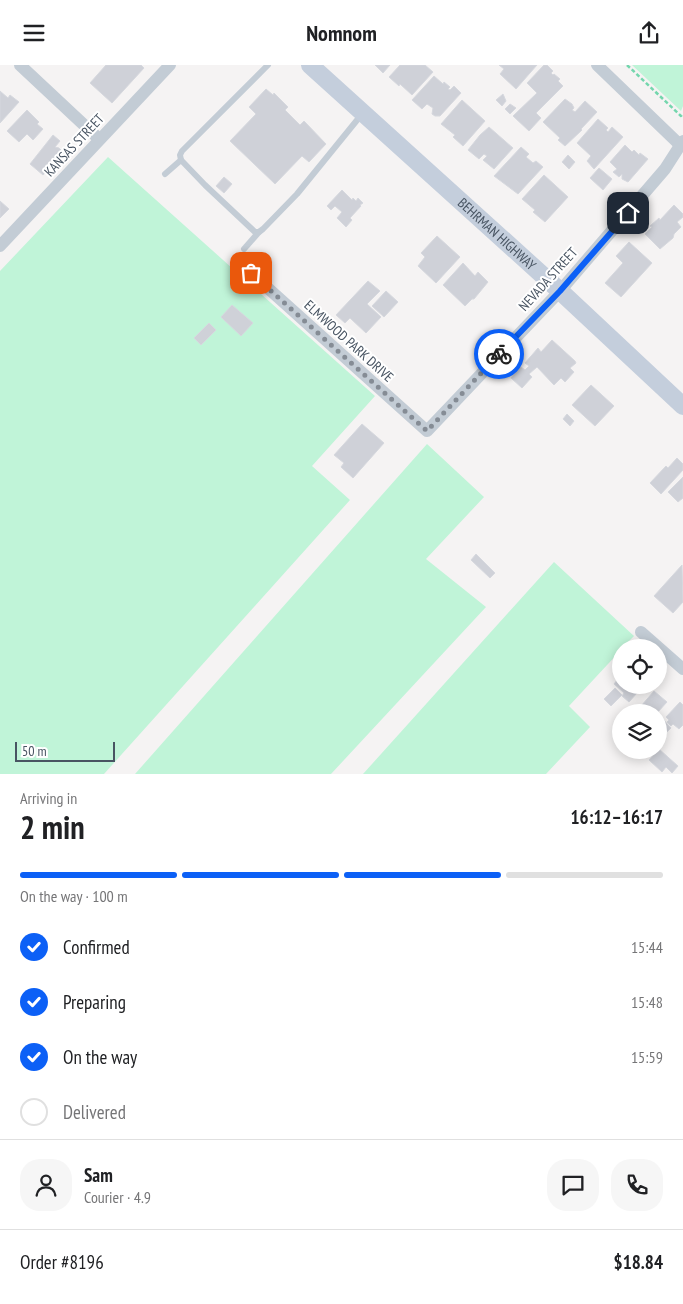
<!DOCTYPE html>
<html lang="en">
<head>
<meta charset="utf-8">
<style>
	:root { --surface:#fff; --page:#f6f6f6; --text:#202124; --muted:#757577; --line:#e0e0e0; --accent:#0c60f6 }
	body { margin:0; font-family:"PT Sans Narrow",sans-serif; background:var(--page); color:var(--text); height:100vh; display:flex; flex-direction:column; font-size:19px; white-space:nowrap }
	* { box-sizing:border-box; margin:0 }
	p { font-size:16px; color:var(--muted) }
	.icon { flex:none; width:28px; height:28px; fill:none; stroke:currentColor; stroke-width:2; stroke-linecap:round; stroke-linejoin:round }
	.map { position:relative; height:709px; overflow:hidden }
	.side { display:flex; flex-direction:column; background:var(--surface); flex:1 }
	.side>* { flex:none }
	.buttons { position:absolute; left:612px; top:574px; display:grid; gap:10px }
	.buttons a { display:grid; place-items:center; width:55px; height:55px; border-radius:50%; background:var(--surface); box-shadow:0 2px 12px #0003; font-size:25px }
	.scale { position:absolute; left:15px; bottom:12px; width:100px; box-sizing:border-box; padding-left:5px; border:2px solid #485462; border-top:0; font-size:14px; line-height:18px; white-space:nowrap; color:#485462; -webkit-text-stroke:4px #fff; paint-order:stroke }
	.pin { position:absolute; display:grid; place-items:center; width:42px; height:42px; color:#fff; margin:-21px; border-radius:10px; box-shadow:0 2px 8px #0006 }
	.courier { position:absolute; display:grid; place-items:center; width:50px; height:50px; margin:-25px; border:4px solid #0c60f6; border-radius:50%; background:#fff; color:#222; box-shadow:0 1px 6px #0007 }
	.summary em { font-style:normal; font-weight:800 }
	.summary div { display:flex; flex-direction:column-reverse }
	.summary { display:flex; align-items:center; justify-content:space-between; height:85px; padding:0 20px }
	h1 { font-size:32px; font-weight:800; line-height:38px }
	.bar { display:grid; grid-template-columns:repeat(4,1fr); gap:8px 5px; align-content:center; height:60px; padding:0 20px }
	.bar i { height:6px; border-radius:4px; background:var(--line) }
	.bar .current { background:var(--accent) }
	.bar p { grid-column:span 4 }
	.line { display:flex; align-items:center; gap:12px; padding:0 20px; border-top:1px solid var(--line) }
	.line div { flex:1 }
	.round { display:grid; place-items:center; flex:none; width:52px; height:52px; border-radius:20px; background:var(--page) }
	ol { padding:0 20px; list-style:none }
	li { display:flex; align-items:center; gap:15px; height:55px }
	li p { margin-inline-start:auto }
	li .icon { padding:5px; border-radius:50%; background:var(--accent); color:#fff; stroke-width:4 }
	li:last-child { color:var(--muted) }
	li i { width:28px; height:28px; border:2px solid var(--line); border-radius:50% }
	header { display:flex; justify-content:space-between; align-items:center; height:65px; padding:0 20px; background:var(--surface); font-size:22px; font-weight:800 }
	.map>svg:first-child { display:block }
	.green { fill:#c0f4d8 }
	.building { fill:#cfd1d8; stroke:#d6d8de }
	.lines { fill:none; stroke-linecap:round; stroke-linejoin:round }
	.path { stroke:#74d6ad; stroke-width:2.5; stroke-dasharray:4 2.5; stroke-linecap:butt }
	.lane { stroke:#c3ccd5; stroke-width:6 }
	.street { stroke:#c3ccd5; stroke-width:12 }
	.secondary { stroke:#c4cedc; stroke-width:18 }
	.done { stroke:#858c95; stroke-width:5; stroke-dasharray:0 9 }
	.route { stroke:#0c60f6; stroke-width:6 }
	.labels { text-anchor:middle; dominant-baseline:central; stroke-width:4; stroke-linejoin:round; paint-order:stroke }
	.street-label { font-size:14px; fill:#485462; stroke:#fff }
</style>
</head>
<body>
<header><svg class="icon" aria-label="menu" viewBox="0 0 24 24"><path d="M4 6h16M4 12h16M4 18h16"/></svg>Nomnom<svg class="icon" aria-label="share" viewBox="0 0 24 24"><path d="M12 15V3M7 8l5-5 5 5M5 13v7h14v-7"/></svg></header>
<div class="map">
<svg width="683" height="709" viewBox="0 0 683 709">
	<rect width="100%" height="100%" fill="#f5f3f3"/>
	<g class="green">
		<path d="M632,0H683V41L681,46Z"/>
		<path d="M108,92L375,331L312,401L350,435L104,709H0V206Z"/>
		<path d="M427,379L484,432L426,494L486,542L331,709H135Z"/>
		<path d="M554,497L634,571L623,582H621V585L569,641L590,662L546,709H363Z"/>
	</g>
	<g class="building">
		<path d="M106,0H141L144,3L112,38L90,18Z"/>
		<path d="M375,0H390L383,8Z"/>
		<path d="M400,0H425L433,7L412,30L400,19L399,21L389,12Z"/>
		<path d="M499,0H537L516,24L500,9L504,4Z"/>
		<path d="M544,0H547L553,6L551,8L553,10L554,9L560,14L558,16L563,21L536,48L541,53L529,66L513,51L537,28L527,18Z"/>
		<path d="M434,11L443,19L444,17L450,22L448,24L450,25L454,21L461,28L440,51H435L432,49L433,43L427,39L422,44L412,35Z"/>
		<path d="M266,24L273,30L274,28L288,42L285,45L300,60L304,56L326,79L309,97L302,91L275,119L230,76L256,49L249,42Z"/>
		<path d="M0,26L8,33L10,30L19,37L0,58Z"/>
		<path d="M503,29L506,36L502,41L496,35Z"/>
		<path d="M565,34L572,39L574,43L572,45L575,47L585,36L597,47L581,64L582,65L565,81L558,75L560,73L543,57Z"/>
		<path d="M462,35L485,56L463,81L453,72L455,70L441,59Z"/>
		<path d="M510,39L516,43L510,49L505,44Z"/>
		<path d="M27,45L39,57L37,59L43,64L33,75L27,69L19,77L7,66Z"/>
		<path d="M598,54L608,63L606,65L608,67L612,62L623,72L594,104L587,96L591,91L577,78Z"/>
		<path d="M489,62L513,83L494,104L483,95L487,91L484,89L479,94L468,85L480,70Z"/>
		<path d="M53,70L60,76L55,82L59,83L65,89L43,110L30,99Z"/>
		<path d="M625,80L632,87L634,85L639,90L640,88L648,94L628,117L622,114V109L619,112L613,107L617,104L610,97Z"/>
		<path d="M521,82L529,89L526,92L533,98L536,96L543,102L518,129L494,111Z"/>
		<path d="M568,90L575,97L569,104L562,97Z"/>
		<path d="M599,103L612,114L603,125L590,113Z"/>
		<path d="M544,110L568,132L545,157L533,147L535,145L522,134Z"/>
		<path d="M224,112L232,119L224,128L216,121Z"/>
		<path d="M342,125L352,135L353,133L356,136L358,133L363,138L360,140L361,141L350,153L352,155L346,162L337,153L342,147L335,141L331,145L327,141Z"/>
		<path d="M0,136L9,144L0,153Z"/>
		<path d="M674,140L683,149V152L677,157L681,162L674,169L673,173L660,184L645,169L652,162L650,161L659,153L660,155Z"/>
		<path d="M437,171L460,192L436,218L418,201L425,192L421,188Z"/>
		<path d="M629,177L652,198L621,232L605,218L623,198L616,191Z"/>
		<path d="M463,198L475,211L478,207L488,217L474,234H472L465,241L443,220Z"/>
		<path d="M368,216L380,226L367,239L381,252L366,268L350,253L345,258L336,250Z"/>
		<path d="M386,226L398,237L384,252L372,241Z"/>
		<path d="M232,240L253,258L241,271L221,252Z"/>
		<path d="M209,258L216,265L201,280L194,273Z"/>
		<path d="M552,275L575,296L576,298L570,303L574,307L565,317L561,313L554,320L537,302L529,309L532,312L522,323L511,313L521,302L525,305L529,301L525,298L538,283L541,287Z"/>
		<path d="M591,320L614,341L595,361L572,340Z"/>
		<path d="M567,349L574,356L570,361L563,354Z"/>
		<path d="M362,359L384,378L353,413L341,402L344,398L334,390Z"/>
		<path d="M677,393L683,399V405L661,429L650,418L666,401L668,403Z"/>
		<path d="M683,412V433L678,437L668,427Z"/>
		<path d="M476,489L495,508L490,513L471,495Z"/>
		<path d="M682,500L683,537L673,548L654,531Z"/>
		<path d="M621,610V620H644L629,637L622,631L624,628L614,619Z"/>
		<path d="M615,623L622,630L611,641L604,634Z"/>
		<path d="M654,626L667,637L657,648H635Z"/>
		<path d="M680,637L683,640V660L679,664L673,659L671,661L667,657L669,655L666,652Z"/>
		<path d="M660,651L671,663L665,669L659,663Z"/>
		<path d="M659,684L678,701L672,708L666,702L662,707L649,695Z"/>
	</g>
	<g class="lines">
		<path class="path" d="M627,0L681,51L683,48"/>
		<g class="lane">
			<path d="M268,0L182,86L180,90L181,95L205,120L255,167H259L263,164L297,129L362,49"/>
			<path d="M165,109L181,95"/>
			<path d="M244,184L259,167"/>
		</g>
		<g class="street">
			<path d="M20,0L99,74"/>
			<path d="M597,0L681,81"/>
			<path d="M0,181L170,0"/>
			<path d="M251,208L427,366L560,226L665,104L683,76"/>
			<path d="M641,567L683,604"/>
		</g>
		<path class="secondary" id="s1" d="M310,0L560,226L683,341"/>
	</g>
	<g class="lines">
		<path class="done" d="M251,208L427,366L499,289"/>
		<path class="route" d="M499,289L560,226L628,148"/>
	</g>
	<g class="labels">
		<g class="street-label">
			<text transform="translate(74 80) rotate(-47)">KANSAS STREET</text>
			<text stroke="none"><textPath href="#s1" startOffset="252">BEHRMAN HIGHWAY</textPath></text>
			<text transform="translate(548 214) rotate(-48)">NEVADA STREET</text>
			<text transform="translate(349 276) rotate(42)">ELMWOOD PARK DRIVE</text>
		</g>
	</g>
</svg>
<div class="buttons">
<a><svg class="icon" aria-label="locate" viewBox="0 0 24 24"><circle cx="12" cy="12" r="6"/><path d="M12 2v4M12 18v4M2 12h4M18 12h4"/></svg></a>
<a><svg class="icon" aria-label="layers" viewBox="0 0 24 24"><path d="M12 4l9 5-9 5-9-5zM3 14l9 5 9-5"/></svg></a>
</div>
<div class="scale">50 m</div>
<div class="pin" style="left:251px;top:208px;background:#ea580c"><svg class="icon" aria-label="bag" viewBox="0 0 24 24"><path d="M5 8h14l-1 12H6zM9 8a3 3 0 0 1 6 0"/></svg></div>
<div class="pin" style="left:628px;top:148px;background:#1f2937"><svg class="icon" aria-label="home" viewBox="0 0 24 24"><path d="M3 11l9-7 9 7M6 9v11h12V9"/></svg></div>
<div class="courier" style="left:499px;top:289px"><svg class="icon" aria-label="bike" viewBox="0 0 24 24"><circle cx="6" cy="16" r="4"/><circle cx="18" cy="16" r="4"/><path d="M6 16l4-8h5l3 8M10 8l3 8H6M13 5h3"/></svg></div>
</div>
<section class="side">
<div class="summary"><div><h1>2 min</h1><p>Arriving in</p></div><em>16:12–16:17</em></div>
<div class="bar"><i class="current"></i><i class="current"></i><i class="current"></i><i></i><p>On the way · 100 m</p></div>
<ol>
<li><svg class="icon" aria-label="check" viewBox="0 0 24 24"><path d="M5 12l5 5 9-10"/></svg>Confirmed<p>15:44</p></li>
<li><svg class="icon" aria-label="check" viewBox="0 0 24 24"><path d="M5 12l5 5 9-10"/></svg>Preparing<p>15:48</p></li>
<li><svg class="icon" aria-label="check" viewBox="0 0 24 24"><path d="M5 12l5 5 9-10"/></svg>On the way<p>15:59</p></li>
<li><i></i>Delivered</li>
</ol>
<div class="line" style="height:90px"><a class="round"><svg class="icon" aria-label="person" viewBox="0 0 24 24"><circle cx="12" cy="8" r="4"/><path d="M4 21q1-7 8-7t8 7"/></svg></a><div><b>Sam</b><p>Courier · 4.9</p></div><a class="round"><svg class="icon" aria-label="chat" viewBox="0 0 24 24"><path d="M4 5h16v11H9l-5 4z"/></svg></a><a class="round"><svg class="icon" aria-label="phone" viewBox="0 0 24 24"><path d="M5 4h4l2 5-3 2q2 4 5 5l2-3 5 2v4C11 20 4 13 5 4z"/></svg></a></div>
<div class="line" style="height:65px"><div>Order #8196</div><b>$18.84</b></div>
</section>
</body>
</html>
